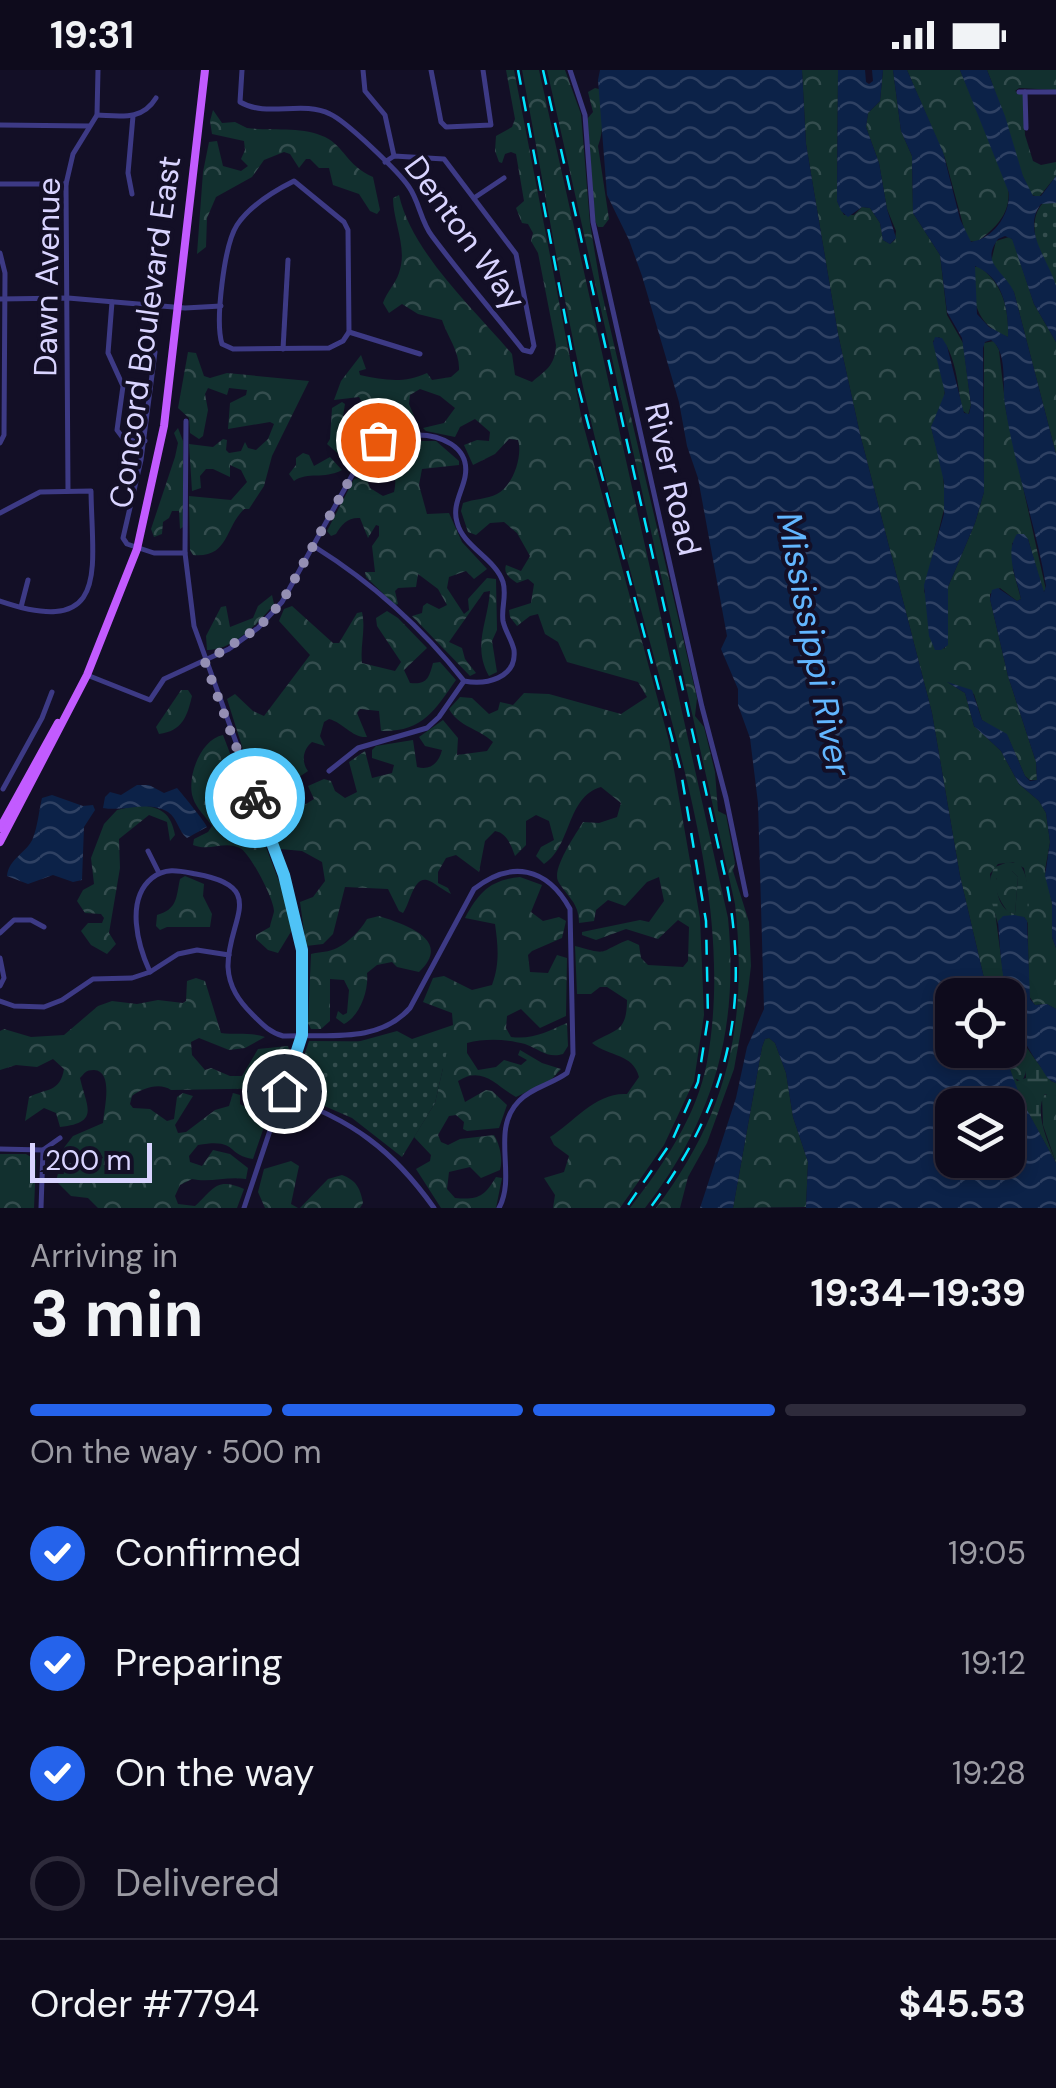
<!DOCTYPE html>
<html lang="en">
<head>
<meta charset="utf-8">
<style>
	:root { --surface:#0e0b1c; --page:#1c1929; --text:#f1f3f6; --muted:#9b9ba3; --line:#2e2b3b; --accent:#2563eb }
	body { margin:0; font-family:"DM Sans",sans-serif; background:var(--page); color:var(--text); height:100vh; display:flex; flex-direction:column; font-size:38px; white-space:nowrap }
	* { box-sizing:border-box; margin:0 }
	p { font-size:32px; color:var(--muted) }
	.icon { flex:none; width:55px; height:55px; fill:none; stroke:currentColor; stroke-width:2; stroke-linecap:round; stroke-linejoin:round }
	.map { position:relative; height:1138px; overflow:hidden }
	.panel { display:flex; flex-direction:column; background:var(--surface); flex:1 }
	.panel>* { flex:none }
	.tools { position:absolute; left:935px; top:908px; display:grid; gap:20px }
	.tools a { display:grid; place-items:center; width:90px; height:90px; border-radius:20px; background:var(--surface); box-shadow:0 5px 15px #0003,0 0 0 2px var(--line); font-size:50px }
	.scale { position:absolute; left:30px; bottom:25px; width:122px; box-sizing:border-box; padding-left:10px; border:5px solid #d9d4ff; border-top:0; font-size:28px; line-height:35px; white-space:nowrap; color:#d9d4ff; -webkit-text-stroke:8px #130f26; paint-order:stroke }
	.pin { position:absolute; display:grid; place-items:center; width:85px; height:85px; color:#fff; margin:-42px; border:5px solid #fff; border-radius:50%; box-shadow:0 2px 10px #0007 }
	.courier { position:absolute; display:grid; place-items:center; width:100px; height:100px; margin:-50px; border:8px solid #4fc3f7; border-radius:50%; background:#fff; color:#222; box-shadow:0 2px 12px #0007 }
	.overview em { font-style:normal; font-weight:700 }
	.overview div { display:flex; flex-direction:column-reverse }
	.overview { display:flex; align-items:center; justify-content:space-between; height:170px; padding:0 30px }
	h1 { font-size:65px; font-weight:700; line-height:75px }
	.bar { display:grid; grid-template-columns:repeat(4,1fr); gap:15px 10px; align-content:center; height:120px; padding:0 30px }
	.bar i { height:12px; border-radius:8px; background:var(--line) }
	.bar .on { background:var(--accent) }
	.bar p { grid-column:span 4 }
	.line { display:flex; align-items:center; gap:25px; padding:0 30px; border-top:2px solid var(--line) }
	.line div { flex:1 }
	ol { padding:0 30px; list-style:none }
	li { display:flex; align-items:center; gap:30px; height:110px }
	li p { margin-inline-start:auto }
	li .icon { padding:10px; border-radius:50%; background:var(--accent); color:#fff; stroke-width:4 }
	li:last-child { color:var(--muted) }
	li i { width:55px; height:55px; border:5px solid var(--line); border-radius:50% }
	.status { display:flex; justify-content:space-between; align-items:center; height:70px; padding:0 50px; background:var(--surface); direction:ltr }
	.status svg { height:28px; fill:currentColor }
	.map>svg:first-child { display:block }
	.forest { fill:url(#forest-crowns) }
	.wetland { fill:url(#wetland-marsh); fill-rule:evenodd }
	.park { fill:url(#park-dots) }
	.water { fill:url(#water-waves); fill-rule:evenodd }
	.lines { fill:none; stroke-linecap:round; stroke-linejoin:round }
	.minor { stroke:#3d3a85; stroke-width:5 }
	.major { stroke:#c25bff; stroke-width:8 }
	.rail { stroke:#00e5ff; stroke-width:2.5; stroke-dasharray:15 12; stroke-linecap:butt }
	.done { stroke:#948fb3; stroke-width:10; stroke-dasharray:0 18 }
	.route { stroke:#4fc3f7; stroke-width:12 }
	.labels { text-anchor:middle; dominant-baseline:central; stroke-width:8; stroke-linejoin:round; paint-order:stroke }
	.street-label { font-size:32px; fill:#d9d4ff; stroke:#130f26 }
	.water-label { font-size:35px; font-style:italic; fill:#62b6ff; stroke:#130f26 }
</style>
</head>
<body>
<div class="status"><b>19:31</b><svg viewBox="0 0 49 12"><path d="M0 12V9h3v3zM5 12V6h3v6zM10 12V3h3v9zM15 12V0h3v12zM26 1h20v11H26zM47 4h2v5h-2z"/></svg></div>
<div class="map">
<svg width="1056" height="1138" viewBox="0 0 1056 1138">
	<defs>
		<pattern id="forest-crowns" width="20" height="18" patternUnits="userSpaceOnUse" patternTransform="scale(2.5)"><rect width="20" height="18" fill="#12302f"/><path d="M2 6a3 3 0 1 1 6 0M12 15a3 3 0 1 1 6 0" fill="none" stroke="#344d4e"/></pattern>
		<pattern id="wetland-marsh" width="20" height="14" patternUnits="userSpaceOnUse" patternTransform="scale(2.5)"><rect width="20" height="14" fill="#12302f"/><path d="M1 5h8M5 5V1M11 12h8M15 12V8" fill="none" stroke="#344d4e"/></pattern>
		<pattern id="park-dots" width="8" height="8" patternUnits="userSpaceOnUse" patternTransform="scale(2.5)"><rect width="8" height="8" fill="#12302f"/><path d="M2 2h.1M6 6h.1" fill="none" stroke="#344d4e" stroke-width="1.8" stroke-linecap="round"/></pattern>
		<pattern id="water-waves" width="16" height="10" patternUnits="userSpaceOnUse" patternTransform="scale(2.5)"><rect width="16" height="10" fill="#0c2248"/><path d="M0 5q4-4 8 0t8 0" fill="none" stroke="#2f4163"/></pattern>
	</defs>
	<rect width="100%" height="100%" fill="#130f26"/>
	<g class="forest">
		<path d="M506,0H514L582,350L669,671L700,848L704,945L694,1011L664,1075L620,1138H553L555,1125L544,1108L564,1102L569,1086L554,1075L550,1067C574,1052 596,1022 627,1024L639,1007C633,983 609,987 592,973C615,959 627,963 627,930L607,917H600L591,924H577L575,876C611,886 597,882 628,870L639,875L641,888L648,895L683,897L688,891L689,857L678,850L658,869L626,859L596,870L582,865V862L640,850L649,852L664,831L659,807L647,812L625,836L608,830L596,840L594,851L579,853C579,832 567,827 558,811C552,798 576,764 583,752L599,753L617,747L621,733L601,717C566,727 572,776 544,794L536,786L541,777L554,770L549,751L536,745L526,751V775L515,786C511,775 507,763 495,761L485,771L479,802L456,785L446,788L438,802V813L448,818L451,824C444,821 434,812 427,810C413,807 410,834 403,843L399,841L388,819L345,817L333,864L323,874L306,876L300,832L313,827L325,811L322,792L302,781L280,779L260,733L227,629L235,624L253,641L264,646L310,585L279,551L284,539L292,536L333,573H339L357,543L362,542C366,560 360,575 362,593L395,601L401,592L377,556L376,548L387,541L398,548L427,578L404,600L410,613C427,615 429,608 433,593L440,592L456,610C434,641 423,662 381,661L379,641L360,639L357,643L367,667C352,668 344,653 329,649L324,652L320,666L325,676L312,672C303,679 301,692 308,701L283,718L282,725L288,738L298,739L314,729L308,716L324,709L331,711L335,721L345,728L357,722L349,692L365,681L372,708L392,703L394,695L372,688V680L376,676L413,670L417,697C430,701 439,693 442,680L425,676L419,667L443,650L458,668L457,685L487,681L493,672C478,658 459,657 449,639L460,627L472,628L489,644L498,640L500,632L513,635L524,623L549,624L621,644L647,627L638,612L567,592L558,572L545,564L538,544L530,546L517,556L510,547L509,540L531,533L534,514L528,509L517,513C510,508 503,504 506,495L521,501L530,486L517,463L504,452L490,453L476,465L468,462L461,441L463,433C474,429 487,429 497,424C513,416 523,386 518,370L509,369L495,384L473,395L464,375L477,370L489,371L490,362L475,349L460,357L455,367L426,361L423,358L444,353L455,338L440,326L420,319L410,325L409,334L414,346L409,360L382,365L359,327L334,330L341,311L361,285L366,299L359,301L360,305C384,310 403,314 427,303L432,310L451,307L459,300C460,282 447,266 442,250L418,244L402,234L389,243L383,233C387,221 395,215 399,203C408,178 393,152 393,128L399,125C412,183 474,239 512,284L515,305L532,312C546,300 555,296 556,275L538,183L531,171L533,163L528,154L522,153L516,138L524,131L516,84L511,82L505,84L502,93L499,92L495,81L496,66L512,57L515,49Z"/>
		<path d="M522,0H539L728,848C739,959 714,1049 645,1138H630C663,1095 697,1046 707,992C730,866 694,732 661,612C638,529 615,447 594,364C565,244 545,121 522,0Z"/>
		<path d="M547,0H565L581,44L590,154L601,219L697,628L695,646L704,657L715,702L718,741L726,745L735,793L733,801L749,852L751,896L748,921L734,999L707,1073L688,1107L680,1138H656C729,1042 748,951 735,834Z"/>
		<path d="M802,0H838L837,131L844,145H854L862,137L870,138L880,153L883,170L890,174L895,170L896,161L887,139L879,93L866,57L868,43L880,31L883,0H893L901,61L912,86L913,143L940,185L947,245L963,273L971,335L968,345L962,340C958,318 956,281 939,267L933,271L945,317L944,331L931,357L943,403L945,435L924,521L944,579L948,573V517L975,453L984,422V273L994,271L999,280L1006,341L1046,520L1043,521L1028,469L1012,473L1013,500L1021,529L1017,531L1000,518L990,524V529L1008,606L1036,692L1037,710H1030L1025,706L1008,667L982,650L974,624L947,612L965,623L974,656L1001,681L1019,714L1039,731L1046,743L1050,772L1045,800L1052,833V867L1056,878V939L1047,934L1035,935L1029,926L1027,815L1024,798L1013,792L998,794L990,804L1006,925H988L960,806L932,643L860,364L838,264L806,74Z"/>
		<path d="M907,0H960L1006,108C1015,138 1000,155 977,172L969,171L965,162L945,88Z"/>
		<path d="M987,0H1056V20L1019,18L1015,21L1023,25L1025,65L1033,91L1041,95L1056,92V106L1039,127L1032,125C1012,91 1003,38 987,0Z"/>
		<path d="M595,18L599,19C602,38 605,59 598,76L609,149L603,157H598L595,151L587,49L593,42L588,22Z"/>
		<path d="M213,40L222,53L235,52L247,58C271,61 303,56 325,67C345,77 346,95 373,107L380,140L377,144L370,141L359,124L333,115L329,98H319L310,89H306L299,98L290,84L284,82L264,90L252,107L216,127L207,148L206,177L197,184L203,102L209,72L217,71L223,96L241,101L248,96L241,89L245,80L244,71L212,64L210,51Z"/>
		<path d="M1009,167L1013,170L1034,234L1056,272V384L1014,222L991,192L996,171Z"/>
		<path d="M978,196C1003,213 1009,239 1008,267C975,255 971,229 975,197Z"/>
		<path d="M188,282L196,283L204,306L210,308L227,303L309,311L272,386L264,416L249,439H244C224,459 229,488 193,485L190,480L189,426L231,430L247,412L241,400L230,395V407L213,399H206L200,406L201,418L192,421L189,374L213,377L223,369L227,370L226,380L229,383L241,381L245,372L248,378L256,380L268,369L274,354L270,352L228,359L230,333L246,325L247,320L229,318L227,325L208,318L205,324L208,340L203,366L199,369L190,363L189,348L178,338Z"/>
		<path d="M342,332L345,334L343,346L369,355L374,366L353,377L350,394L327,374L330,369L332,338Z"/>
		<path d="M178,358L183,371V457L180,459L179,441H172L169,448L163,452L162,464L154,467L151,459L175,387L178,373L174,363Z"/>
		<path d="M405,371H436L459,391V395L422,399L419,415L427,444L449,443L462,472L487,499L474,509L466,501L449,507L447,518L464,544L469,540L468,529L487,508L496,509L497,560L492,571L497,602L489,606C472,576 488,552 490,521L484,522L449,572L462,578L465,589L476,603L470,606L412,546L422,543L423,536L427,533L439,539L447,535L438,519L418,504L416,517L398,518L395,521L398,534L395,535L366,507L365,502H375L372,476L379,466V456L376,455L368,468L360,448C348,447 341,455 336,464L331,466L327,461L354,409L366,407L370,418L383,426L394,422C399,400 388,395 389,375Z"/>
		<path d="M303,383L309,385L314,396L330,387L342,400C323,410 308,401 294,411L289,404L296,395V388Z"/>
		<path d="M272,525L274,534C259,553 232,581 207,580L206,566L221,537L226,536L230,557L253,548L258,536Z"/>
		<path d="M181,620H188L192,626C187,647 182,661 159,664L156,657Z"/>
		<path d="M223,665L282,819L292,860L278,883L268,880L256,869V865L270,857C270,854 274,843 274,841C274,829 250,783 240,778C224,770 210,782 193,775L194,769L208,762L212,756C206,747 196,738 193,728C186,707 201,669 223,665Z"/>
		<path d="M139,735C161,737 171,743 175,765L170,771L167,752L149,745L119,769L120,798L109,863L116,874L107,884L91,875L81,861L88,853H102L104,848L101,844L85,843L77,831L83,820L94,814L91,788L104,754L117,740Z"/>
		<path d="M1001,801H1012L1018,807L1015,844L1008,842C999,830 989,813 1001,801Z"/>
		<path d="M185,806L204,814L203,826L212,844L210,857H167L160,860L156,856L157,845C178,839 176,827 180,809Z"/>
		<path d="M520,807L542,815L531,842L543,851L559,847L566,851L562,868L532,881L528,885L530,902L548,903L557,885L567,888L566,946L540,958L521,939L507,946L506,958L511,967C533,970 548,961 567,953L568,976L563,984C548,989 539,979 525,974C507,969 485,968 467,973V983L478,1000L496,997L504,990L521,995L527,990L518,985L520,980L542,993L561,999L551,1010L516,1027C496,1016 483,995 458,1011L465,1032L486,1020L492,1021L507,1035L499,1058L467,1061L463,1059L464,1052L456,1045L449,1046L438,1065L441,1072L448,1075L460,1069L494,1065C500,1075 503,1089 500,1100L481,1108L470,1097L449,1102L447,1119L455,1128C478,1130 484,1127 496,1107L502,1108L496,1138H441L416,1099L430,1091L431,1085L414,1067L435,1033L443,998L357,972L397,961L412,969L453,955L452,943L423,932L433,908L444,906L472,920L492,915C500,894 498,875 495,854L465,848C479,822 490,810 520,807Z"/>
		<path d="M379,846C403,854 454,869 419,902L397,897L392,892L377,895L367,903C369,920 360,946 344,954L336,948L338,941L343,945L347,943L349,920L344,910L330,909V951L321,959H311L308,953L311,884C319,882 330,882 337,878C349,872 360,861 367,849Z"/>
		<path d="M196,908L205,911L221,963C234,965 253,962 265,967L245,978L229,980L199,968L191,972L192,985L205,1000L211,998L230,1006H242L258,979L288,976L291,986L279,1018L171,1020C160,1012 142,1018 132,1026L130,1034L133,1038L150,1039L167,1051L174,1049L177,1027L183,1023L193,1026L175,1055L178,1063L186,1062L215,1040L229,1036L233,1023L240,1025V1034L249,1039L256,1036L266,1023L275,1025L253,1089C225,1085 239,1068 198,1075L189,1086L190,1092L202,1096L213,1080L230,1084L248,1098L246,1109C227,1106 210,1113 192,1109L180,1115L175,1126L178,1134L195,1136C213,1120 216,1106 244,1119L237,1138H98L88,1128L71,1126L56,1111L61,1092L88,1095L103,1088L100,1082L91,1079L70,1084L63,1079L73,1066L103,1053C104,1039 114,1001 94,1000C85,1000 85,1003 80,1008C86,1036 101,1053 60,1057L56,1043L44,1038L25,1051L29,1027C46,1018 60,1023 64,999L53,989L37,997L16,995L0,1000V961L4,959L31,967L64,965L98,936L112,931L137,934L158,930L183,933L186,931L187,911Z"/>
		<path d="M1008,929C1015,952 1036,990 1022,1011L1013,1008L1003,980H1008Z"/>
		<path d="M769,968L775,973L786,1003L793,1047L808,1092L806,1137L733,1138L762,977L765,969Z"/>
		<path d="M1050,1023L1056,1026V1093L1043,1055L1042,1026Z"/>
		<path d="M26,1084L36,1090L34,1138H0V1084Z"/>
		<path d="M291,1091L299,1096L291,1134L298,1138H265L258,1122L264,1099Z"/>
		<path d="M342,1105C356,1110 360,1118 363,1133L360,1138H300L328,1109Z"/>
	</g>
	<g class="wetland">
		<path d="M1008,792L1019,793C1031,809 1029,833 1028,853L1024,847L1006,846L998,854C993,835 984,814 995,797ZM1003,801H1012L1018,807L1015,844C1000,841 996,823 996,809Z"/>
		<path d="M1024,974L1051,1011L1056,1013V1026L1045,1024C1033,1043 1049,1073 1056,1093L1021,1030L1010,1002L1017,1011L1026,1008Z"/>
	</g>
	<g class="park">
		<path d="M1043,133H1056V217C1045,193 1022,156 1043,133Z"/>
		<path d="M309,971L449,972L435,1033L402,1087L352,1048L292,1022Z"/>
	</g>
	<g class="water">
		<path d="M600,0H802L806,74L838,264L860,364L932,643L960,806L988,925H952V980H1003L1021,1029L1056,1093V1138H806L808,1092L793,1047L786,1003L775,973L769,968L765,969L762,977L733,1138H700L736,1028L747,977L764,939L758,733L750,668L738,635V619L721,579L727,566L698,408L687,376L679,332L642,206L629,170L607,125L598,10ZM952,1035H1008V1090H952Z"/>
		<path d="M838,0H865L866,12L869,14L873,11L872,0H883L880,31L868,43L866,57L879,93L887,139L896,168L890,174L883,170L880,153L870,138L862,137L848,147L841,141L837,131Z"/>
		<path d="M893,0H907L943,82L960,149L971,172C993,169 1010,145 1009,123L960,0H987L1005,46L1023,106L1033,126H1041L1056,106V133L1041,134C1021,160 1049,190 1056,216C1056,233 1056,255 1056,272L1034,234L1012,169L1005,166L998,169C980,194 1004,200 1014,222L1056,384V878L1052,867V833L1045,806L1050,772L1046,743L1039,731L1019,714L1001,681L974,656L965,623L947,612L972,620L982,650L1007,664L1025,706L1030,711L1037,710L1036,692L1008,606L990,529L992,520L998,518L1017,531L1021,529C1017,509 1004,483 1017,464H1024L1028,469L1044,522L1046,516C1036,455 1014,396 1005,335C1002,316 1008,281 991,270L985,272L983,278L984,422L975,453L948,517V575L941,580H935L929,566L924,515L944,444V412L931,357L945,323L933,273L935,267L942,268L947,276L964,343L969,344L971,335L962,268L947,242L940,185L913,143L912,86L901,61ZM975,196C1003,207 1009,240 1008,267L989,257L977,244Z"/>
		<path d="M137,715H149L164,723L177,718C183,725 206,753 207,757L187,768C178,761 178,749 168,742C147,730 125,742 103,738L105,727L110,722L121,725Z"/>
		<path d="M52,725L83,736L93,735L95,740L84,757L82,810L73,812L53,805L28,814L7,806C9,788 27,783 33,768C38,755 39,740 42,728Z"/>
		<path d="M1014,845L1024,847L1027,851L1030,929L1035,935L1047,934L1056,939V1013C1046,1009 1046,1005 1040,996C1005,946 1002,910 998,851L1003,846Z"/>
	</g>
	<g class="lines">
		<g class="minor">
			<path d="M242,0L240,32C267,48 302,30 330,44C346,51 399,102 409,117C419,131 421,152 432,166C461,205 493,242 523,280L531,282L534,276L516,184L444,89L394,86L385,92"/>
			<path d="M363,0L365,21L385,45L394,86"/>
			<path d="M431,0L441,52L446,57L491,55L483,0"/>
			<path d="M570,0L585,45L593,152L702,637L726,728L746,825"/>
			<path d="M1019,22H1056"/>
			<path d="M1025,22L1026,58"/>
			<path d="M97,45C121,46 142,51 156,28"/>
			<path d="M0,55L89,56"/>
			<path d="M294,111L344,152L348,160L349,262L343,271L329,278L233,279L222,274C215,252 224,175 237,155C249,137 274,121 294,111Z"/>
			<path d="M0,114H66"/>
			<path d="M132,124L128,103L133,46"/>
			<path d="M474,128L504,108"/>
			<path d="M0,183L5,203L4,365L0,373"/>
			<path d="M0,229L68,228L185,238L221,236"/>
			<path d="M112,232L108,283L123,316L117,360L123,368L145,371"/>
			<path d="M349,262L420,284"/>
			<path d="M283,279L288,190"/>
			<path d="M155,282L141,390L123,468L127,474L154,483H185"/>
			<path d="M186,351L185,483L194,556L284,805L302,880V965L244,1138"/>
			<path d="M68,421L66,114L73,84L97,45L98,0"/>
			<path d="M0,443L40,422L91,421C92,499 111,569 0,531"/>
			<path d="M21,537L28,510"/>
			<path d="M87,605L150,630L164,609L229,579L258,558L282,532L365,382C380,367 394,366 414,365C439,364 471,376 465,407C462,422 452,436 457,452C463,477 495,488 503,512C507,525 501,538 503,551C505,561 512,570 514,580C517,609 485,615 464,611C423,559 371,512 315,477"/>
			<path d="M329,701L358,678L427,658L439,647L464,611"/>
			<path d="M3,719L42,648L52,622"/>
			<path d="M148,781L159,803"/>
			<path d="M0,863L14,850H31L44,857"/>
			<path d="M0,888L4,908L0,916"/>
			<path d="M150,902C138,876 125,830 152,808C166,797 180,801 196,804C270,817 227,850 228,897C229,917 239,931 252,944C262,954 269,962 283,966C328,964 378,974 410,938L474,819C511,790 547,797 570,839L573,984L567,1003C552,1014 531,1018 519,1031C490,1060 517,1105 499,1138"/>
			<path d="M0,931L14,936L44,937L62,930L93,909L132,908L150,902L178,884L197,880L229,885"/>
			<path d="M283,1026C351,1049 393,1080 434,1138"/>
			<path d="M0,1079L43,1080L60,1068"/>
			<path d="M41,1138L43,1080"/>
		</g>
		<g class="major">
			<path d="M0,758L58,653"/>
			<path d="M0,772L87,605L137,479L164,356L205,0"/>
		</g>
		<g class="rail">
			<path d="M518,0L579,320L681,702L706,851L708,948L698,1012L672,1071L626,1138"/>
			<path d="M543,0L727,815C751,941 726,1036 650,1138"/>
		</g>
	</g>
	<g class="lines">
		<path class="done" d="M255,728L205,592L258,558L282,532L365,382L378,370"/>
		<path class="route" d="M255,728L284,805L302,880V965L284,1021"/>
	</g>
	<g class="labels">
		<g class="street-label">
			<text transform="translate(465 163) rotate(54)">Denton Way</text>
			<text transform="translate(47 207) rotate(-89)">Dawn Avenue</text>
			<text transform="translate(145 262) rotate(-82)">Concord Boulevard East</text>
			<text transform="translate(673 409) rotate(77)">River Road</text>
		</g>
		<g class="water-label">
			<text transform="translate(814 574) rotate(79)">Mississippi River</text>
		</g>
	</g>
</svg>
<div class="tools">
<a><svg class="icon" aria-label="locate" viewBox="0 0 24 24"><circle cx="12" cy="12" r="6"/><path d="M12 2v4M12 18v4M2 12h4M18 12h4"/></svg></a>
<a><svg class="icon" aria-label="layers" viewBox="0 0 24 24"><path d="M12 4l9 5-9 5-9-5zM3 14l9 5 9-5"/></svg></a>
</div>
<div class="scale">200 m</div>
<div class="pin" style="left:378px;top:370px;background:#ea580c"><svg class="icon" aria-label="bag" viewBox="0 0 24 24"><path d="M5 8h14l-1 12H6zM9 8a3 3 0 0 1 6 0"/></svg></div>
<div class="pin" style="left:284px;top:1021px;background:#1f2937"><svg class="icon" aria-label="home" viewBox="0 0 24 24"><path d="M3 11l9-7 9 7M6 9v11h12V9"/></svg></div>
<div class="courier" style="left:255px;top:728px"><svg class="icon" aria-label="bike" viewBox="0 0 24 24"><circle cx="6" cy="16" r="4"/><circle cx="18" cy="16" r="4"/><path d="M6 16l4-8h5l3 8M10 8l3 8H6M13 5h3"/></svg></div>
</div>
<section class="panel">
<div class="overview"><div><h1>3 min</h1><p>Arriving in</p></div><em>19:34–19:39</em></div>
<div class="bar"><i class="on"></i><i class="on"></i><i class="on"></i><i></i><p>On the way · 500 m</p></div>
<ol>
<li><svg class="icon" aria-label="check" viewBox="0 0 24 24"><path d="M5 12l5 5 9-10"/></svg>Confirmed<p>19:05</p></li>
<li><svg class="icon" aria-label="check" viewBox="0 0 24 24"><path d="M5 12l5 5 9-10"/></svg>Preparing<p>19:12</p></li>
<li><svg class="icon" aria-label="check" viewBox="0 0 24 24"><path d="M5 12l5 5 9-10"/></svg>On the way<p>19:28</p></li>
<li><i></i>Delivered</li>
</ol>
<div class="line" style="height:130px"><div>Order #7794</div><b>$45.53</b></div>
</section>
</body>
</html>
